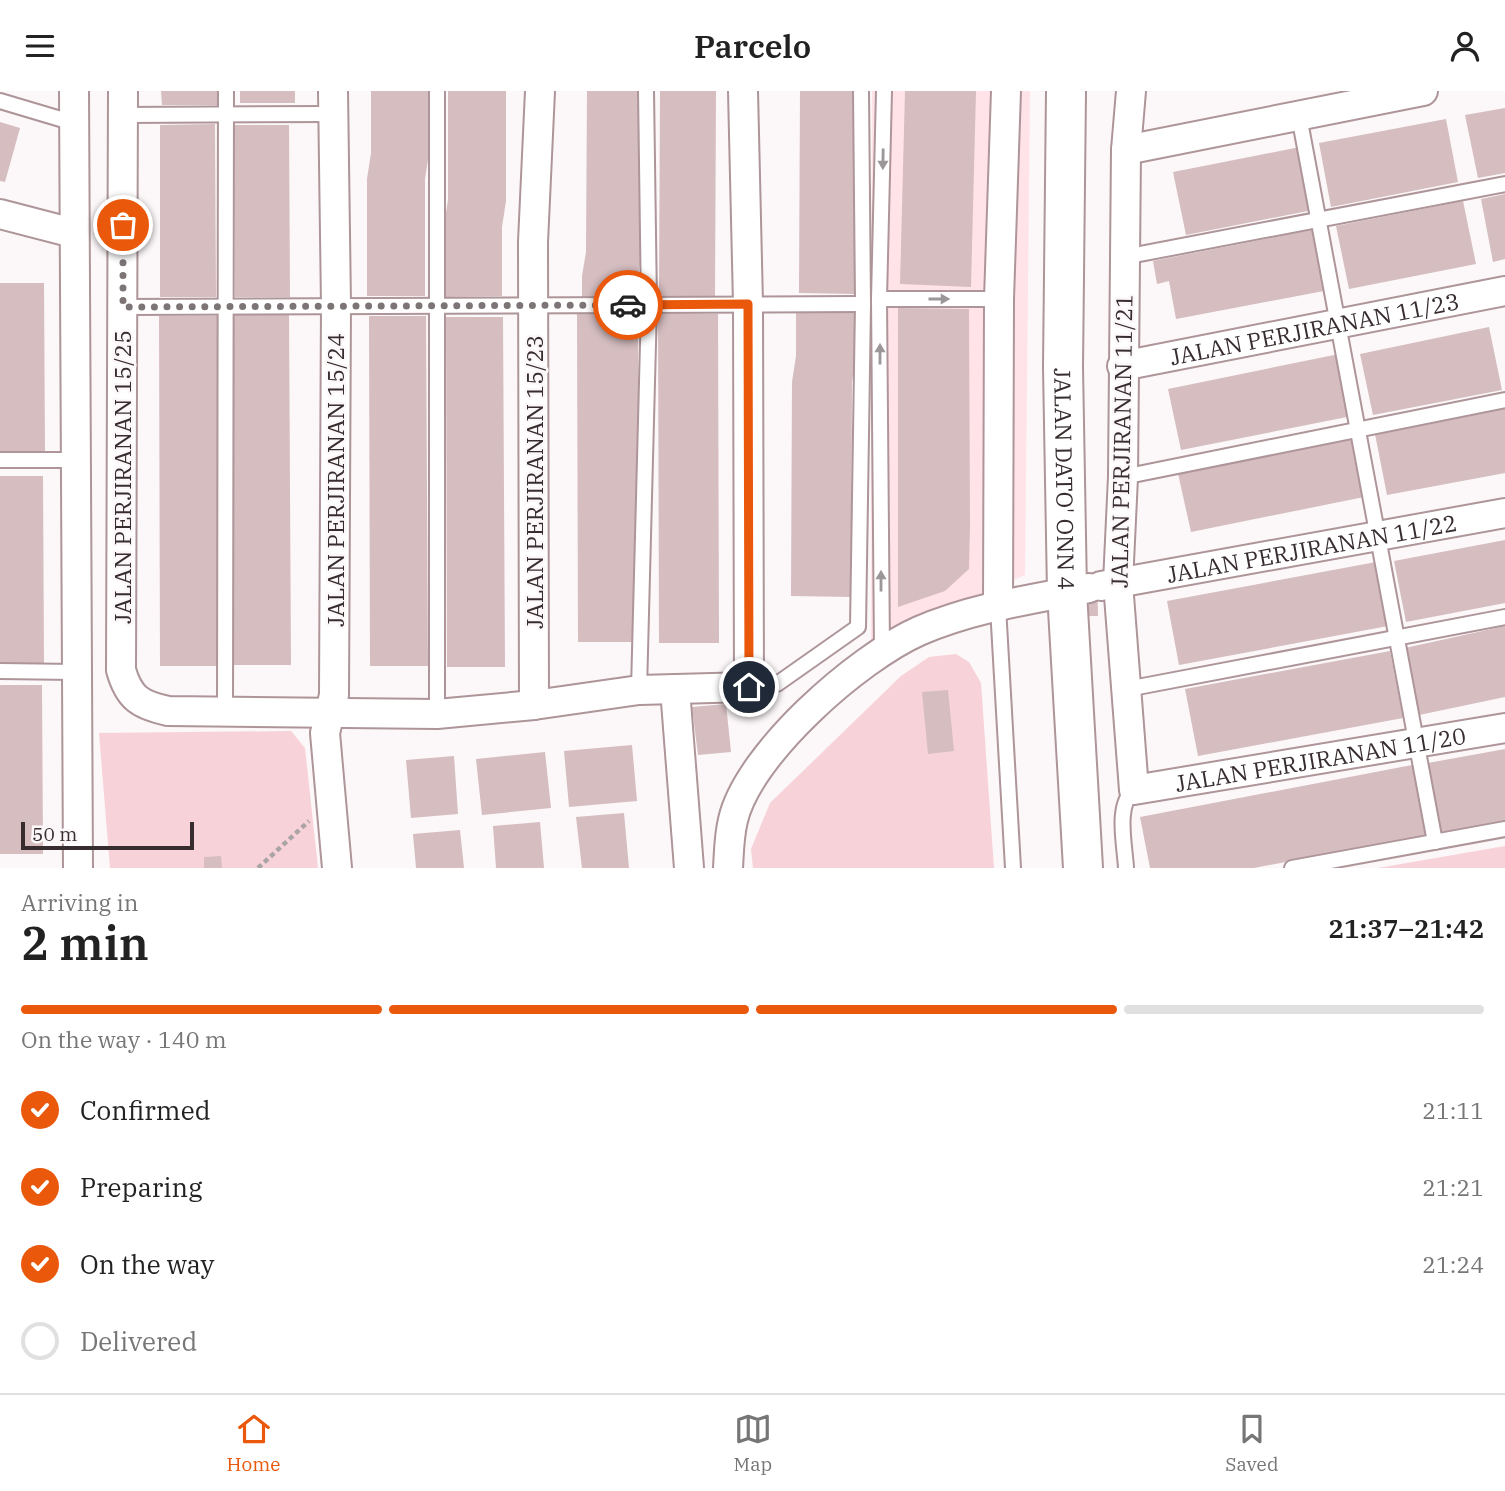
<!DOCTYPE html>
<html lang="en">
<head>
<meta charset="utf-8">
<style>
	:root { --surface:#fff; --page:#f6f6f6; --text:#222; --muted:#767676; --line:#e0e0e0; --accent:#ea580c }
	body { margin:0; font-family:"IBM Plex Serif",serif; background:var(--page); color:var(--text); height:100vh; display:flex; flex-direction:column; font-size:26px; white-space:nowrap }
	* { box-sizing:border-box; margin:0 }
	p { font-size:23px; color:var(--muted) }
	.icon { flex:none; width:38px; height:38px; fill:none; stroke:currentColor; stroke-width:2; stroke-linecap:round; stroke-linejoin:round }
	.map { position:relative; height:777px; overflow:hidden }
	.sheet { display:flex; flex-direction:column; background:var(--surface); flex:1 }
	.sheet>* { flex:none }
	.scale { position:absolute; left:21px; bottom:18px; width:173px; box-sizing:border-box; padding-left:7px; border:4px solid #372d2f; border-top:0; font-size:19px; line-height:24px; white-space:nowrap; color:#372d2f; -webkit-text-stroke:5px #fcf7f8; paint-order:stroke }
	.pin { position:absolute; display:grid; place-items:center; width:60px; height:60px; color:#fff; margin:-30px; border:4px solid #fff; border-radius:50%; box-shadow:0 2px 7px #0007 }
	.courier { position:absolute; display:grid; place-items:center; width:70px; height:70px; margin:-35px; border:5px solid #ea580c; border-radius:50%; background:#fff; color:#222; box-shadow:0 2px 9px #0007 }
	.summary em { font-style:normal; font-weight:600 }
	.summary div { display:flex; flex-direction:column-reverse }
	.summary { display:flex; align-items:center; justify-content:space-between; height:119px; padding:0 21px }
	h1 { font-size:46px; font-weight:600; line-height:52px }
	.bar { display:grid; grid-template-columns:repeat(4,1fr); gap:10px 7px; align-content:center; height:84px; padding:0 21px }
	.bar i { height:9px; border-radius:5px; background:var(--line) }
	.bar .current { background:var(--accent) }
	.bar p { grid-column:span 4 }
	ol { padding:0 21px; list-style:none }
	li { display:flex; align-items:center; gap:21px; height:77px }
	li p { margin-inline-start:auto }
	li .icon { padding:7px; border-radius:50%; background:var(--accent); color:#fff; stroke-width:4 }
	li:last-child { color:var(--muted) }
	li i { width:38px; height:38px; border:4px solid var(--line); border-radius:50% }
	header { display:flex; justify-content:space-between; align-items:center; height:91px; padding:0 21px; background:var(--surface); font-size:32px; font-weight:600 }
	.tab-bar { display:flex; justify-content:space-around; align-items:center; height:98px; border-top:2px solid var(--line); background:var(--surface); font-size:19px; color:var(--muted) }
	.tab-bar a { display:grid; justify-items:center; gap:4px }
	.tab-bar .current { color:var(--accent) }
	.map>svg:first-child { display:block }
	.built { fill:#ffe3e8 }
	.green { fill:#f7d2d8 }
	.building { fill:#d5bdc0 }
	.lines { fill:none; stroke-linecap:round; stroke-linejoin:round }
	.lane-casing { stroke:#ad9599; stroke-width:18 }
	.street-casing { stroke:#ad9599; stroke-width:32 }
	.secondary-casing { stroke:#ad9599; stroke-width:42 }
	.path { stroke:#aba4a6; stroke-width:4.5; stroke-dasharray:5 3.5; stroke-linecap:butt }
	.lane { stroke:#fff; stroke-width:14 }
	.street { stroke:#fff; stroke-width:28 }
	.secondary { stroke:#fff; stroke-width:38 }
	.oneway { fill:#9b9697 }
	.done { stroke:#7c7475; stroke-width:7; stroke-dasharray:0 12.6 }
	.route { stroke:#ea580c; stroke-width:9 }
	.labels { text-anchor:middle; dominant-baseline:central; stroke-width:5; stroke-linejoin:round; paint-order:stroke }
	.street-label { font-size:23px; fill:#372d2f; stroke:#fcf7f8 }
</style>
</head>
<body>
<header><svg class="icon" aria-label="menu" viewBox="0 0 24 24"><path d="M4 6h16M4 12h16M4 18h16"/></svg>Parcelo<svg class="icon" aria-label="person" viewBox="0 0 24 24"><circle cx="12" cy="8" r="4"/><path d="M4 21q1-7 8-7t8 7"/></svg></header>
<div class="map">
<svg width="1505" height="777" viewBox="0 0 1505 777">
	<rect width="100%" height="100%" fill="#fcf7f8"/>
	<path class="built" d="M872,0H1030L1025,484L871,552Z"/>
	<g class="green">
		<path d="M956,563L969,571L981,592L994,777H753L751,758L770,712L901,585L929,566Z"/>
		<path d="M291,640L305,657L318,777H110L99,642Z"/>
		<path d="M1505,755V777H1378Z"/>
	</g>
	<g class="building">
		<path d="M161,0H217V14H162Z"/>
		<rect x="240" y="0" width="55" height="12"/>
		<path d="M371,0H428L429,62L425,88V205H367V88L371,62Z"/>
		<path d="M448,0H506V110L502,136V205L445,206L444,135L448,109Z"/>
		<path d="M587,0H643L642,161L638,185V206H582V185L586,161Z"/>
		<path d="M660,0H716L715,206L659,205Z"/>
		<path d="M800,0H856L855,203L799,202Z"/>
		<path d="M905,0H976L971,196L900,193Z"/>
		<path d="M1505,17V82L1478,87L1465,24Z"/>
		<path d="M1446,28L1458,91L1331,116L1319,52Z"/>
		<path d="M0,31L20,37L5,91L0,90Z"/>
		<path d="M215,33L216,206H160V34Z"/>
		<path d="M234,34H289L290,206H235Z"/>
		<path d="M1300,56L1313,119L1186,144L1173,81Z"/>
		<path d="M1505,103V168L1493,171L1481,108Z"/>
		<path d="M1463,110L1476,173L1349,198L1336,135Z"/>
		<path d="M1316,138L1329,199L1176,228L1169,190L1157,193L1153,170Z"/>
		<path d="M0,192H44L45,361H0Z"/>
		<path d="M796,217H856V265L852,291L851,506L791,505L792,291L796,265Z"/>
		<path d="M898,217L969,218L970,434L969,478L945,500L898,516Z"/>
		<path d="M577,221H638L639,551H578Z"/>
		<path d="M658,222L718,223L719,552H659Z"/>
		<path d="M232,223H289L291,574H233Z"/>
		<path d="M159,225H217L218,575H160Z"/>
		<path d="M369,225H426L428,575H370Z"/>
		<path d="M446,226H503L505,576H447Z"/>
		<path d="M1489,236L1502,299L1373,324L1360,263Z"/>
		<path d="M1339,263L1352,325L1181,359L1168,298Z"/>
		<path d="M1505,315V382L1387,404L1374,338Z"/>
		<path d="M1356,341L1369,405L1191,441L1177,378Z"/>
		<path d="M0,385H43L44,573H0Z"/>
		<path d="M1505,449V512L1406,531L1394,470Z"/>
		<path d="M1376,471L1388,535L1179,574L1167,510Z"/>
		<path d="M1097,481L1098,525H1089V482Z"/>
		<path d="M1505,535V606L1419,624L1405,557Z"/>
		<path d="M1390,560L1403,627L1198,665L1185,598Z"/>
		<path d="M0,594H42L43,763H0Z"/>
		<path d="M948,599L954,660L928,663L922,601Z"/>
		<path d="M726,613L731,661L698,664L692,616Z"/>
		<path d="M632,654L637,710L569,716L564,660Z"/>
		<path d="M1505,658V730L1441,741L1428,672Z"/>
		<path d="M545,661L551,717L482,724L476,668Z"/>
		<path d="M454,665L458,723L411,727L406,669Z"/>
		<path d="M1412,674L1426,744L1254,777H1150L1140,726Z"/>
		<path d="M624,722L629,777H582L576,726Z"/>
		<path d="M540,731L544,777H496L493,735Z"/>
		<path d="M460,739L464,777H416L413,743Z"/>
		<path d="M221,765L222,777H204V766Z"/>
	</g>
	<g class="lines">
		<g class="lane-casing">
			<g id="lane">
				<path d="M437,0V623"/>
				<path d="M0,10L74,32"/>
				<path d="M123,24L332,23"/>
				<path d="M1299,25L1435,751"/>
				<path d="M1124,166L1505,93"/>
				<path d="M879,208H999"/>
				<path d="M123,216L863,213"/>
				<path d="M0,369H75"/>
				<path d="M1123,386L1505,309"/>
				<path d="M998,516L1013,777"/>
				<path d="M882,559L879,208L884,0"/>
				<path d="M0,580L76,581"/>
				<path d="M749,596L777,593L858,536L863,213L861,0"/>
				<path d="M1127,598L1505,526"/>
				<path d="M639,599L649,214L646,0"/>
				<path d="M225,619L226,0"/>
				<path d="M1126,777C1125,755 1115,714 1134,699"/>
				<path d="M1292,777L1505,738"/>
			</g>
		</g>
		<g class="street-casing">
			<g id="street">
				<path d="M74,0L78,777"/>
				<path d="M123,0L121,579C129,607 140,614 168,620L437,623L534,614L639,599L749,596L748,213L743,0"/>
				<path d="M333,0L336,214L334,604L325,642L337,777"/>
				<path id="s1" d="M1131,0L1126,59L1123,386L1118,492L1134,699L1505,637"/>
				<path d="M1126,59L1423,0"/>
				<path d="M0,123L73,142"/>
				<path id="s2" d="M1122,275L1505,200"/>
				<path id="s3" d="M1101,495L1505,422"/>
				<path d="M998,516L999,208L1006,0"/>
				<path d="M675,598L689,777"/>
				<path d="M534,614L533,151L540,0"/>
				<path d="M728,777C729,761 729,745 733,729C748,663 858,567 919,540C972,517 1032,508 1089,497"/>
			</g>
		</g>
		<g class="secondary-casing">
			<g id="secondary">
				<path id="s4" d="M1066,0L1063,276L1067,501L1083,777"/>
			</g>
		</g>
		<path class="path" d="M258,777L309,730"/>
		<use href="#lane" class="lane"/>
		<use href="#street" class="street"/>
		<use href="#secondary" class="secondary"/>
	</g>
	<defs><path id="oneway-solid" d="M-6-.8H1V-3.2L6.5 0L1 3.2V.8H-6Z" transform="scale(1.75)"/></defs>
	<g class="oneway">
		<use href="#oneway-solid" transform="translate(883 68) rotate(91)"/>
		<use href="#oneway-solid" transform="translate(939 208)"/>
		<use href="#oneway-solid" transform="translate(880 263) rotate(-90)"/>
		<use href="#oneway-solid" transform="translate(881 490) rotate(-90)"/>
	</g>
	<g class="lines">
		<path class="done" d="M123,134V216L628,214"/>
		<path class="route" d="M628,214L748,213L749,596"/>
	</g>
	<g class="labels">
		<g class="street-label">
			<text stroke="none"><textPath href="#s2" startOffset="196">JALAN PERJIRANAN 11/23</textPath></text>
			<text transform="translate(1121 350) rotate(-89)">JALAN PERJIRANAN 11/21</text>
			<text transform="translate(122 386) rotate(-90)">JALAN PERJIRANAN 15/25</text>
			<text transform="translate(335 389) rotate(-90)">JALAN PERJIRANAN 15/24</text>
			<text stroke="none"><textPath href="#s4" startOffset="388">JALAN DATO' ONN 4</textPath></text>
			<text transform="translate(534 391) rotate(-90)">JALAN PERJIRANAN 15/23</text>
			<text stroke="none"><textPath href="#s3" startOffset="214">JALAN PERJIRANAN 11/22</textPath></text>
			<text stroke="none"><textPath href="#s1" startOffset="889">JALAN PERJIRANAN 11/20</textPath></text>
		</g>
	</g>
</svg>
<div class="scale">50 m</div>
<div class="pin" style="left:123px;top:134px;background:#ea580c"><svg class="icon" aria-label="bag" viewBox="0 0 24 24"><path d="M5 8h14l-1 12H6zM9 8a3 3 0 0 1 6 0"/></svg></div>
<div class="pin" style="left:749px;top:596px;background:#1f2937"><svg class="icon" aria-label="home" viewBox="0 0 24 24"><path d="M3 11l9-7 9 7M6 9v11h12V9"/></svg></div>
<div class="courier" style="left:628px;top:214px"><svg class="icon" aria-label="car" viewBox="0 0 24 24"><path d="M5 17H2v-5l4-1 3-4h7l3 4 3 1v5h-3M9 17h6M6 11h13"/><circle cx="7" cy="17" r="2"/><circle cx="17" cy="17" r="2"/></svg></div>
</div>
<section class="sheet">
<div class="summary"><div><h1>2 min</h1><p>Arriving in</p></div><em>21:37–21:42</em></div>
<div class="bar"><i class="current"></i><i class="current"></i><i class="current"></i><i></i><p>On the way · 140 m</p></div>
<ol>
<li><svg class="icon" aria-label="check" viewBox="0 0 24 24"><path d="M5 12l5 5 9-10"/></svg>Confirmed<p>21:11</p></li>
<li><svg class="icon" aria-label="check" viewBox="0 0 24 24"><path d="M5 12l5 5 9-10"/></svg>Preparing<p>21:21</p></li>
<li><svg class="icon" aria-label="check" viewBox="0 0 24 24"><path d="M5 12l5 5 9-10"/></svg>On the way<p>21:24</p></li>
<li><i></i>Delivered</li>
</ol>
</section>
<nav class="tab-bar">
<a class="current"><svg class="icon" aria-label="home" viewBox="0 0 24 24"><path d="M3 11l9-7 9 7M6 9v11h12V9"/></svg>Home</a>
<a><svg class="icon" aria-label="map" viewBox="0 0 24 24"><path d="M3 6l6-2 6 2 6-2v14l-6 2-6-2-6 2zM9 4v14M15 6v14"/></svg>Map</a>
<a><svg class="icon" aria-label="saved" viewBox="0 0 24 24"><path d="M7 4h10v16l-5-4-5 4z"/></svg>Saved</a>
</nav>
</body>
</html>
